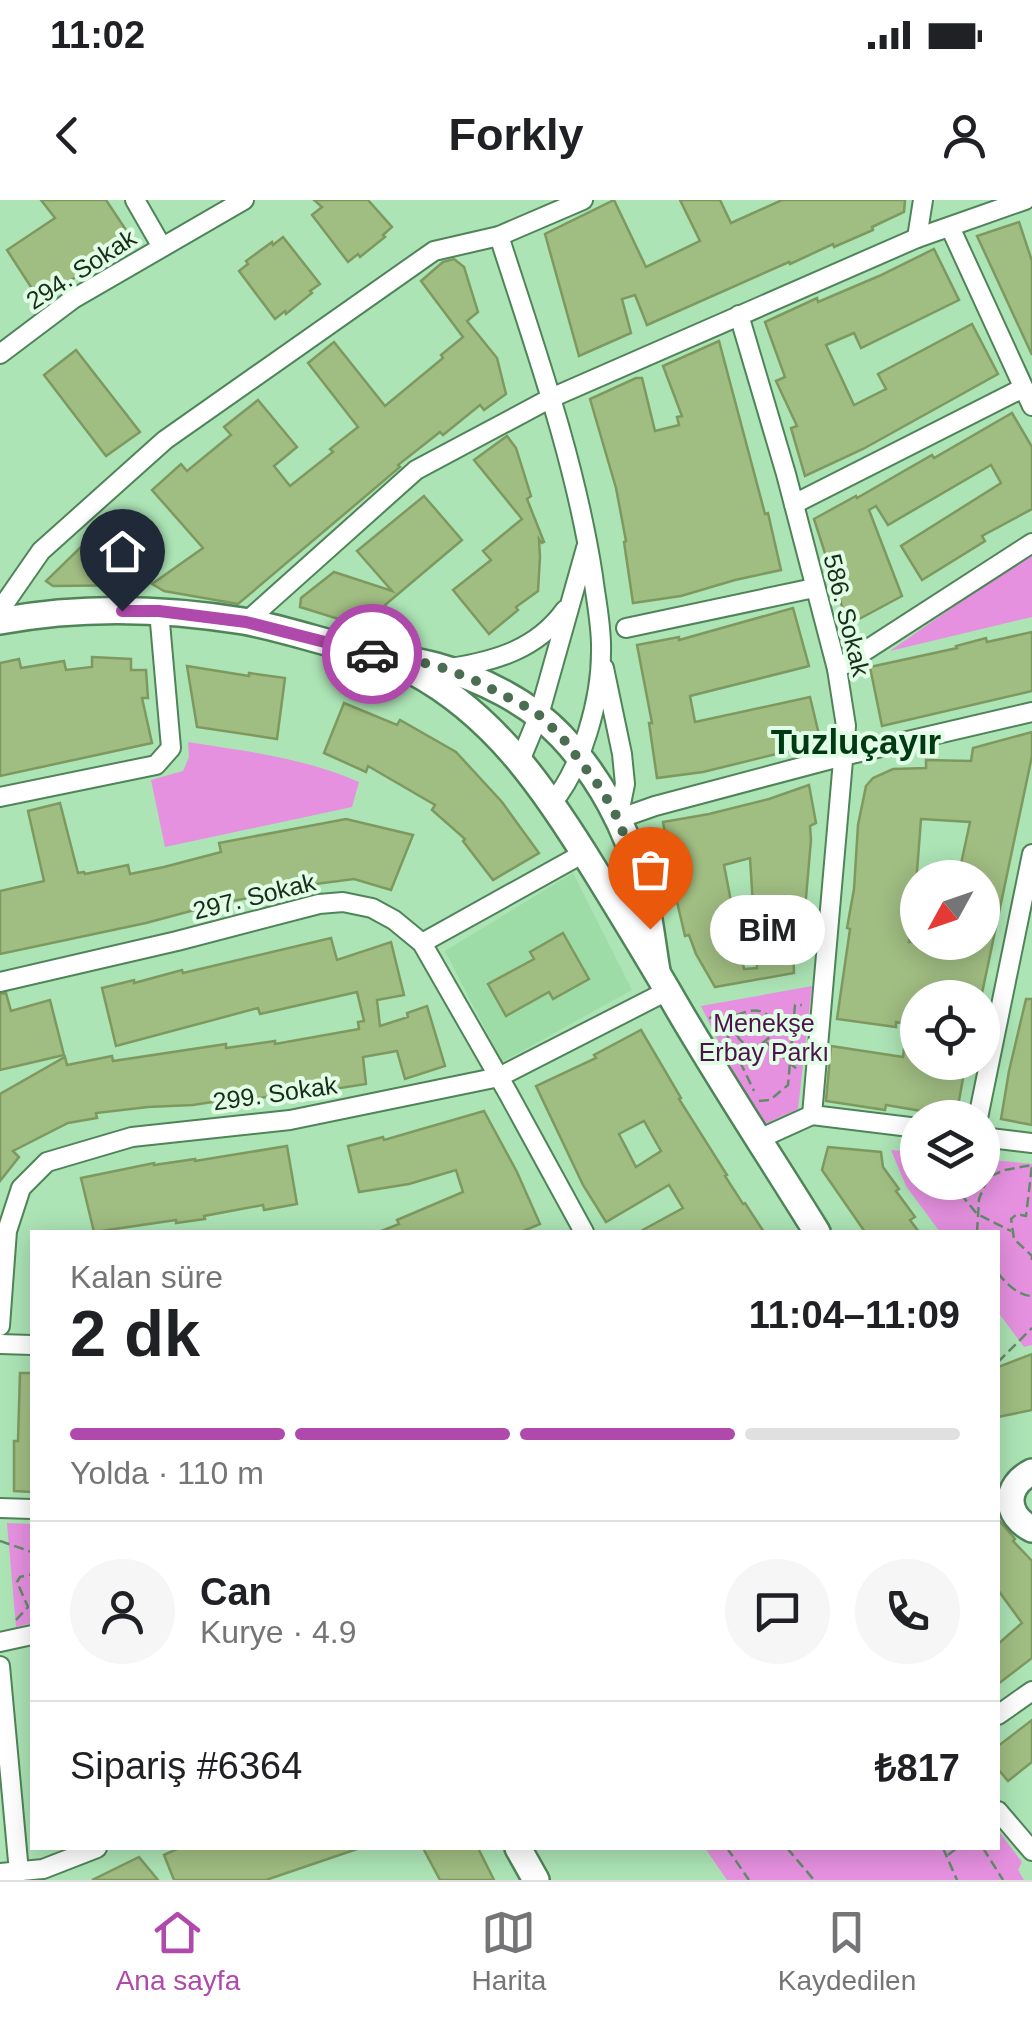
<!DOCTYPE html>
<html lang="tr">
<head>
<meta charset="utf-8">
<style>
	:root { --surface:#fff; --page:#f6f6f6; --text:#202124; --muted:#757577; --line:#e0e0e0; --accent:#b049ac }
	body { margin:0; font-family:Arial,sans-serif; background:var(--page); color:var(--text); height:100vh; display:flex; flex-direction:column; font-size:38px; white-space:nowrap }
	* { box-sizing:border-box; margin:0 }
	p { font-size:32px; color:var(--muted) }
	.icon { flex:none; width:55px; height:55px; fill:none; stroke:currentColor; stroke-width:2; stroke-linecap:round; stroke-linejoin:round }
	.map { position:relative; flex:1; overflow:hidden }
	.panel { position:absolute; left:30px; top:1030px; width:970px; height:620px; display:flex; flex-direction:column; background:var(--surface); border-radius:0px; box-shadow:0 5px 25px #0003 }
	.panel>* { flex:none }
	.needle { width:65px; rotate:230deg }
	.buttons { position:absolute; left:900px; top:660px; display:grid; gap:20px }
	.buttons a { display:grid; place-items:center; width:100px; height:100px; border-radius:50%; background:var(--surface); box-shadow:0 5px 25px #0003; font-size:50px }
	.pin { position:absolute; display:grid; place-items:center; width:85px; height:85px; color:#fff; margin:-102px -42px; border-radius:50% 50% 50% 0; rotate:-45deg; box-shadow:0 0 10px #0007 }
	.pin .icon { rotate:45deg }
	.courier { position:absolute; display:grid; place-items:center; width:100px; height:100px; margin:-50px; border:8px solid #b049ac; border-radius:50%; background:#fff; color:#222; box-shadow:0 2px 12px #0007 }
	.bubble { position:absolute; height:70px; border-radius:35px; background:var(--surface); box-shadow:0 5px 25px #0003; font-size:32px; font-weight:600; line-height:70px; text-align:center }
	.summary em { font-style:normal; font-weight:600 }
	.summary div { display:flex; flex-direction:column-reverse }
	.summary { display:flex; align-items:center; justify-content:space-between; height:170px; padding:0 40px }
	h1 { font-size:65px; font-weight:600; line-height:75px }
	.bar { display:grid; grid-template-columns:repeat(4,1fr); gap:15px 10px; align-content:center; height:120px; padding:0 40px }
	.bar i { height:12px; border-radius:8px; background:var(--line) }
	.bar .active { background:var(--accent) }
	.bar p { grid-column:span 4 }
	.line { display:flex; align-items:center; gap:25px; padding:0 40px; border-top:2px solid var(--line) }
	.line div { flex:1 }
	.round { display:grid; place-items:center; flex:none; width:105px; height:105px; border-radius:52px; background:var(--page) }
	.status { display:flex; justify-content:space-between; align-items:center; height:70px; padding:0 50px; background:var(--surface); direction:ltr }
	.status svg { height:28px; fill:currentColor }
	header { display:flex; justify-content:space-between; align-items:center; height:130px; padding:0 40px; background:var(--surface); font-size:45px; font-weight:600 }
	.menu { display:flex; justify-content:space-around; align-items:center; height:140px; border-top:2px solid var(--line); background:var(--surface); font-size:28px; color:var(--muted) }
	.menu a { display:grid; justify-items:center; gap:5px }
	.menu .active { color:var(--accent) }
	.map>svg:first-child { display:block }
	.built { fill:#9ddba7 }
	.green { fill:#e691e0 }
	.building { fill:#a0bd82; stroke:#7e9960; stroke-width:2.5; fill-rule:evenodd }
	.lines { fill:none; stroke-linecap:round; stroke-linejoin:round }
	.street-casing { stroke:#4f8459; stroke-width:22 }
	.secondary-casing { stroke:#4f8459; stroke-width:30 }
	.path { stroke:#638b6a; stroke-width:2.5; stroke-dasharray:10 5; stroke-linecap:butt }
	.street { stroke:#fff; stroke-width:18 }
	.secondary { stroke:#fff; stroke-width:25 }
	.done { stroke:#4b6d51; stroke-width:10; stroke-dasharray:0 18 }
	.route { stroke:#b049ac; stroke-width:12 }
	.labels { text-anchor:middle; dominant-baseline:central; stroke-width:8; stroke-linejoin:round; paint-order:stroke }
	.street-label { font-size:25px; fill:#172d1b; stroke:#e1fde5 }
	.park-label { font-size:25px; fill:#4c124a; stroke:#e1fde5 }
	.district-label { font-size:35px; font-weight:bold; fill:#003a13; stroke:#e1fde5 }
</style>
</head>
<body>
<div class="status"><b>11:02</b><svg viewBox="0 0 49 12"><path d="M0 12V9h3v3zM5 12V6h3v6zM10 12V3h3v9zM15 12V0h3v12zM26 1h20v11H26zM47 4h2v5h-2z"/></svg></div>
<header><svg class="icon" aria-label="back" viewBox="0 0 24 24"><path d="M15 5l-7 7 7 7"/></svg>Forkly<svg class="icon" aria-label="person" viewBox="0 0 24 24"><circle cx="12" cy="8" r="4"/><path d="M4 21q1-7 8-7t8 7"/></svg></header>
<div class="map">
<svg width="1032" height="1680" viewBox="0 0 1032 1680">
	<rect width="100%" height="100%" fill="#ace4b5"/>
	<path class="built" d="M573,673L632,790L502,862L445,751Z"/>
	<g class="green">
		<path d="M1032,352V417L890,451Z"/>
		<path d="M188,542C250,552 301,557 359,582L352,607L165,647L151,580L183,571L189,557Z"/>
		<path d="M812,786L798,909L760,926L701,806Z"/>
		<path d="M891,950L917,952L918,982H982L983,959L1032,964V1145L1024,1147L998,1112V1032H940L906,986Z"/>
		<path d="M7,1323L32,1324V1423L16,1427Z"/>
		<path d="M998,1630L1022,1662L1018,1670L1024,1680H727L705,1648H998Z"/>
	</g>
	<g class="building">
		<path d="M41,0H106L132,39L40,101L7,50L55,18Z"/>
		<path d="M314,0H368L392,27L383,35L385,37L360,57L358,54L348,62L312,15L322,7Z"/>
		<path d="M614,0L646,67L700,41L680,0H720L731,23L782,0H905L904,12L872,27L873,30L834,47L833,44L790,64L789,62L647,125L635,95L622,99L631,133L579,156L545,34Z"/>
		<path d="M1019,22L1032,61V155L977,36Z"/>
		<path d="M283,37L320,84L310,91L312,93L286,114L285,111L275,119L239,71L248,64L246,61L272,42L273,45Z"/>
		<path d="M934,49L959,100L861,148L854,133L826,145L854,205L886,189L878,174L972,124L998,174L863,249L805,276L791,228L797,226L776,181L785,177L765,122L817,98L818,102L879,76Z"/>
		<path d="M454,59L464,67L478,112L467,121L497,158L506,194L484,210L480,205L443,235L440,232L398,265L400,267L238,404L164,391L152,384L203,348L152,290L181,264L187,271L231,235L224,227L258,200L297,247L274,266L290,286L333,252L330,249L358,227L308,163L334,142L385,206L443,158L441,155L463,137L421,81L443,62Z"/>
		<path d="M719,141L765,314L768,313L781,370L735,380L681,396L633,403L624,342L626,341L616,288L590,199L636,178H642L655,231L679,225L677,217L682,216L663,166Z"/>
		<path d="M76,150L140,232L106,256L44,175Z"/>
		<path d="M1012,213L1032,247V309L982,336L985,341L922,380L901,346L1001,283L991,265L888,325L876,306L869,310L902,396L848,425L814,319L856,296L857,298L932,255L934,258Z"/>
		<path d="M507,236L516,248L531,296L527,299L544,342L542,343L539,339L540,357L538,391L516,407L518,410L489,434L453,390L491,360L483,351L522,319L474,260Z"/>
		<path d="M424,296L462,340L385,405L387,408L361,426L300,407L301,398L334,372L392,391L357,351Z"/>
		<path d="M86,342L110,343L146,385L53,386L46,381Z"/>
		<path d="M793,408L809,466L690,496L695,522L810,497L821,543L703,572L657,578L649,523H652L637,445L679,437V440Z"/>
		<path d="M1032,432V491L882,526L870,467L957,448L956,446L986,438L987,442Z"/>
		<path d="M92,457L131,459V470H146L148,498H142L152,543L0,576V463L19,459L21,468L64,461L66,470L92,467Z"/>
		<path d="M187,466L249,476V473L285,478L277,539L197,527Z"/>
		<path d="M344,503L397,525L400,520L456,552L502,602L539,653L493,680L463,641L465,639L432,610L435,605L368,566L366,572L324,553Z"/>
		<path d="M1032,532V556L981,798H918V826L896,822V827L837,819L850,729L847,728L854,689L858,625L866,586L873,578L893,569L926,568V560L971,561L973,548ZM921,619L970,622L958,678H982V742H909L915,698Z"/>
		<path d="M809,585L816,623L810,626L811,640L805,709L792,711L794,773L715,787L696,754L689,735L685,736L674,689L663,622L709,614L769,599ZM750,658L757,768L744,769L724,665Z"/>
		<path d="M60,603L78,673L84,672L85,674L128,665L130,674L164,667L221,652L219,643L346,619L413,635L391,690L354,679L300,686L301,689L275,695L274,693L217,704L146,723L0,754V691L44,681L28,611Z"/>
		<path d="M563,733L589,779L553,799L549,792L506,816L488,784L534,759L530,752Z"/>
		<path d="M331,738L337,760L391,742L404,795L377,800L380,826L408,817L407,813L427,806L445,866L405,879L397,851L363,857L366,884L295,895V893L246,900L245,897L193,905L148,907L96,913L97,918L68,923L13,951L19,957L0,981V894L65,857L67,865L112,856L113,861L226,844V848L275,841V844L359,829L358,822L364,821L357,792L260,814L258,808L116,846L102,788L134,780V783L182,770L183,773Z"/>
		<path d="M6,793L11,811L50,800L64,855L0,870V794Z"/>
		<path d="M1026,799H1032V925L1001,919L1009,871Z"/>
		<path d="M641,830L681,898L679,899L727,975L725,976L743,1004L745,1003L764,1032H639L683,1008L669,985L606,1022L583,985L536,886L596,858L594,855ZM644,921L661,951L636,967L619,934Z"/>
		<path d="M831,846L903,857L904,849L918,852V862H966L956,917L886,905L885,910L826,901Z"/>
		<path d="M484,911L517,972L540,1024L521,1032H379L399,1024L397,1020L463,992L456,970L409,984L359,992L348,946L383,937L384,940Z"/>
		<path d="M287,946L297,1004L264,1010L263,1005L204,1016L205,1019L176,1023V1020L94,1032L81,978L154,963V965L195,959V961Z"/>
		<path d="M828,947L881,952L883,967L899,989L896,991L915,1017L910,1020L919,1032H865L822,970Z"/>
		<path d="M1032,1154V1210L998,1217V1167Z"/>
		<path d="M20,1173H32V1292L14,1291V1241H18Z"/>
		<path d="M998,1319L1015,1339L1013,1341L1032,1361V1458L998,1484V1444L1022,1423L998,1390Z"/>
		<path d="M1032,1520V1562L1008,1581L998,1569V1546Z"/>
		<path d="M179,1648H357V1649L266,1680H174L164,1655Z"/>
		<path d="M423,1648H478L494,1680H440Z"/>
		<path d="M139,1657L158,1680H92Z"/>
	</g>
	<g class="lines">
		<g class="street-casing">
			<g id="street">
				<path d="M135,0L162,47"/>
				<path d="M950,27L1032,206"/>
				<path d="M499,36C535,148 575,259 593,376C596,401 602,427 601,452C601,499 582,568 552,603"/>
				<path d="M917,38L923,0"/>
				<path d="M739,115L786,274L837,469L846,526L812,915L759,939"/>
				<path d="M0,154L73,99L244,0"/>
				<path d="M794,304L1023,188"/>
				<path d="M0,410L41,351L165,240L434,51L499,36L583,0"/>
				<path d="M246,422L416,270L551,198L917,38L1025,0"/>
				<path d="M626,428L814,388"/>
				<path d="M450,468C496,461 537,449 565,410"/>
				<path d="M604,468L622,554L625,584L618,619"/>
				<path d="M837,469L1032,343"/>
				<path d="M520,561L539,515L586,348"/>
				<path d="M0,597L156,565L171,548L159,411"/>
				<path d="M618,619L655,606L843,556L1032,512"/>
				<path d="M422,743L584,653"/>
				<path d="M0,782L177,741L319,704L343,702L372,708L394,720L422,743L508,893L584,1032"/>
				<path d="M812,915L918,928"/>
				<path d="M978,918L1032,654"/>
				<path d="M982,937L1032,943"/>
				<path d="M0,1126L7,1031L21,988L47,962L132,937L290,920L499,877L667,791"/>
				<path d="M0,1144L32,1145"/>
				<path d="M0,1308L32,1309"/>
				<path d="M0,1442L32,1435"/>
				<path d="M0,1466L19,1672"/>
				<path d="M998,1515L1032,1491"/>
				<path d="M998,1611L1032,1651"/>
				<path d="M0,1673L43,1669L97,1648"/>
			</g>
		</g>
		<g class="secondary-casing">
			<g id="secondary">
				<path d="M0,421C80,406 163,408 243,421C282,428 322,442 361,451C385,457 412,459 436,466C480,478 529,502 561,536C599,576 627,628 641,681C649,710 652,742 657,771"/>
				<path d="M412,471C495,515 546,591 594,669C620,711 645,752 669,793C716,875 768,953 817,1032"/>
				<path d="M1032,1272C1004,1286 1004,1315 1032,1329"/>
				<path d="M518,1648L536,1680"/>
			</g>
		</g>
		<g class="path">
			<path d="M709,818L718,816L754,891"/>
			<path d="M775,824L772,835L758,847C737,845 733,834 737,815C754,808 765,808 775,824H792"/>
			<path d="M766,842L798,870"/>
			<path d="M759,901L770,900L788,885L795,805H802"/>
			<path d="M951,982L977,1014L1011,1031"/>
			<path d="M977,1032L979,999L988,977L1005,970L1032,965L1026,1016L1017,1014L1011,1019L1014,1039L1032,1056V1061"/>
			<path d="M998,1073C1005,1083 1019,1096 1032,1096"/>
			<path d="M998,1162L1032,1128"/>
			<path d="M0,1341L32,1352"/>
			<path d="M16,1420L28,1407L17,1382L20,1377L32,1374"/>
			<path d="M727,1648L749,1680"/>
			<path d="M787,1648L814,1680"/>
			<path d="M943,1648L957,1680"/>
			<path d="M983,1648L1003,1680"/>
			<path d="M948,1655L957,1648"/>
		</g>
		<use href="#street" class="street"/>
		<use href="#secondary" class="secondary"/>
	</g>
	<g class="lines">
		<path class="done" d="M372,454L435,465L472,479L523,505L539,515L561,536L602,590L618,619L642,683L650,729"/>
		<path class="route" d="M122,411H159L246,422L372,454"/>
	</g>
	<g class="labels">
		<g class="street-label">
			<text transform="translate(81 69) rotate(-33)">294. Sokak</text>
			<text transform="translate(847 415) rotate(76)">586. Sokak</text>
			<text transform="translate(254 696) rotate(-14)">297. Sokak</text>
			<text transform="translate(275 893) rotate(-8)">299. Sokak</text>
		</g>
		<g class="park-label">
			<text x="764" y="823">Menekşe<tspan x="764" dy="29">Erbay Parkı</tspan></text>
		</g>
		<g class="district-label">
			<text x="856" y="541">Tuzluçayır</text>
		</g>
	</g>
</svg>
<div class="buttons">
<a><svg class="needle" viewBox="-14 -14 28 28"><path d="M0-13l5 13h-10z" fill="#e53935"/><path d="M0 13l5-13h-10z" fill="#757577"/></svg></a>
<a><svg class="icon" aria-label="locate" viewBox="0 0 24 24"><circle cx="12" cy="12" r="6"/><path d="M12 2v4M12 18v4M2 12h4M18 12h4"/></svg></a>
<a><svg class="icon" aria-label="layers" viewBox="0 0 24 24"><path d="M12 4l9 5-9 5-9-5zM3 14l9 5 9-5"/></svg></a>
</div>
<div class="pin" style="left:650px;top:729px;background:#ea580c"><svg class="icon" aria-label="bag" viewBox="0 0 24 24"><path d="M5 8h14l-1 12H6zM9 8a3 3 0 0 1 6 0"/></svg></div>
<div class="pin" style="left:122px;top:411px;background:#1f2937"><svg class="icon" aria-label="home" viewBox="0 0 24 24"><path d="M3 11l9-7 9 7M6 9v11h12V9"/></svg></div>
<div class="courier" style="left:372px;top:454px"><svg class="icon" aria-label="car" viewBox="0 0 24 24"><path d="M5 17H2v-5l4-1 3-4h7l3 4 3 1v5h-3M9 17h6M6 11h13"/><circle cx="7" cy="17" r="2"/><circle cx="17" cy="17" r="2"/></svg></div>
<div class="bubble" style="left:710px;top:695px;width:115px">BİM</div>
<section class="panel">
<div class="summary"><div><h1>2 dk</h1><p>Kalan süre</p></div><em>11:04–11:09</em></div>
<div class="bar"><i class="active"></i><i class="active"></i><i class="active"></i><i></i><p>Yolda · 110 m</p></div>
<div class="line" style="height:180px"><a class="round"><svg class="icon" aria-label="person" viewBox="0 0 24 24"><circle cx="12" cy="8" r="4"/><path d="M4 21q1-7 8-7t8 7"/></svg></a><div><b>Can</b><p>Kurye · 4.9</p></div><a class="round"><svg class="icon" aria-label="chat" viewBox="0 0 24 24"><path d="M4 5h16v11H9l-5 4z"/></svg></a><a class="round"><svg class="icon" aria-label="phone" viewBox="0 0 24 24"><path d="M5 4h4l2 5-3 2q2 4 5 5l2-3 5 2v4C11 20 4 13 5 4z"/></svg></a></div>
<div class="line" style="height:130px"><div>Sipariş #6364</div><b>₺817</b></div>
</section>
</div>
<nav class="menu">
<a class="active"><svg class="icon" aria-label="home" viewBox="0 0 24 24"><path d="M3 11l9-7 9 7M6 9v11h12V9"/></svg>Ana sayfa</a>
<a><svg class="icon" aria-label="map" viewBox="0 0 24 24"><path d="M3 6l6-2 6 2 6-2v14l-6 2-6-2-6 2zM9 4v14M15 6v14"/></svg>Harita</a>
<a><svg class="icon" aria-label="saved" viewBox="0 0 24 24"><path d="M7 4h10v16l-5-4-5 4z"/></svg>Kaydedilen</a>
</nav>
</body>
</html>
